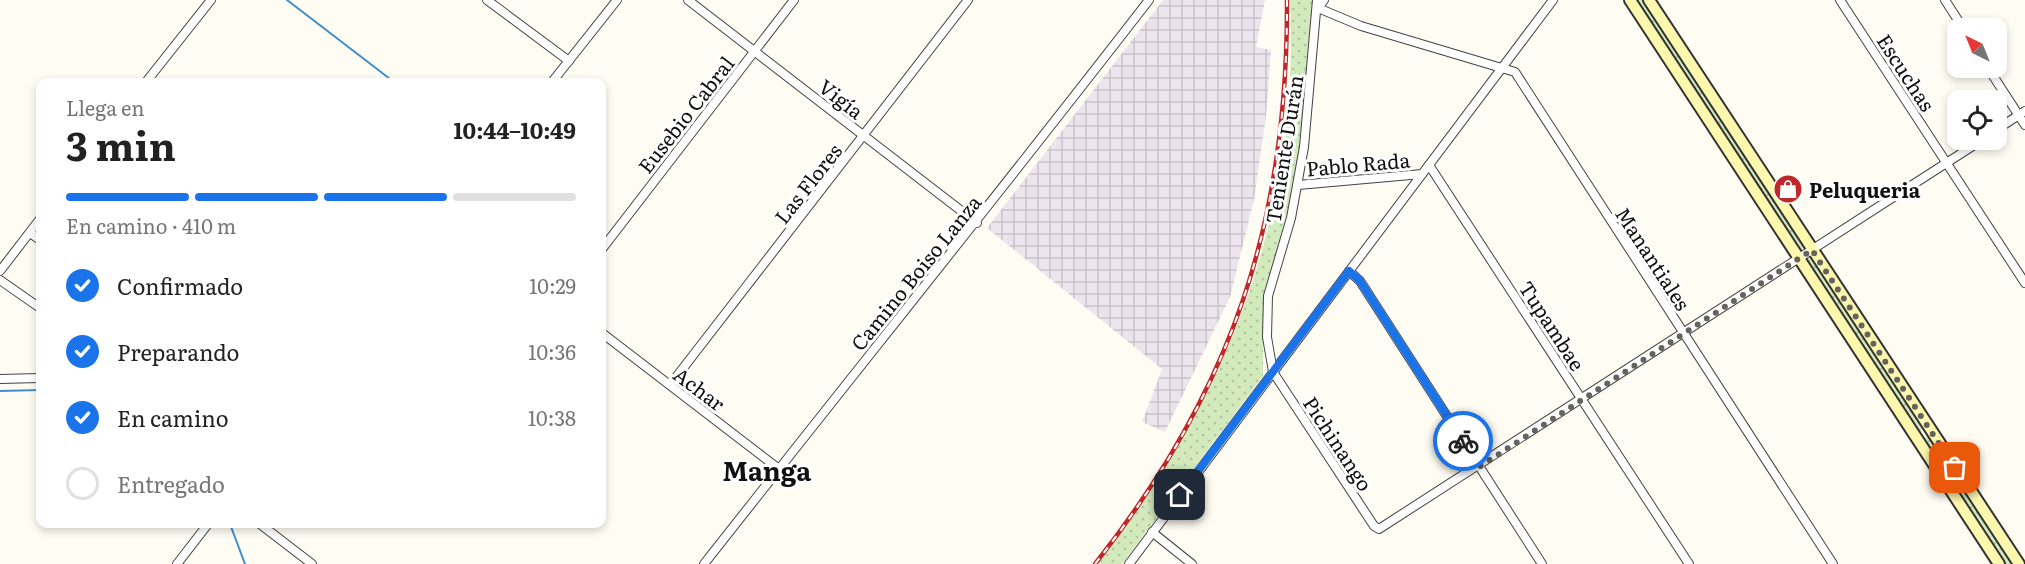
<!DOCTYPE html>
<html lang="es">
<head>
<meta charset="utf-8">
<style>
	:root { --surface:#fff; --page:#f6f6f6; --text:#222; --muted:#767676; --line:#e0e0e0; --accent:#1a73e8 }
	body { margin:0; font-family:Literata,serif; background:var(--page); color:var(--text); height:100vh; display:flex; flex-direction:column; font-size:22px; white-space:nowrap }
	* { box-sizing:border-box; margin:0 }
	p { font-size:20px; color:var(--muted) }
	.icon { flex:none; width:33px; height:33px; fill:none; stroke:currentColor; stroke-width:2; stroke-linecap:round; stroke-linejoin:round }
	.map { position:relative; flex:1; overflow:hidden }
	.sheet { position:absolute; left:36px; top:78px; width:570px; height:450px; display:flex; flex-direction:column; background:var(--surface); border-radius:12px; box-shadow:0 3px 9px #0003 }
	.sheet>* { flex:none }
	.needle { width:39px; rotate:317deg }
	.fabs { position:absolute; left:1947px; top:18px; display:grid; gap:12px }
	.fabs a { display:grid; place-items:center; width:60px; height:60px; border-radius:12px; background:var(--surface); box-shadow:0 3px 9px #0003; font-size:30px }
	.pin { position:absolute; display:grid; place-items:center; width:51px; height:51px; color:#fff; margin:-26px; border-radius:12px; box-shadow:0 3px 9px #0006 }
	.courier { position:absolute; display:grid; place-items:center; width:60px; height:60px; margin:-30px; border:4px solid #1a73e8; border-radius:50%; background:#fff; color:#222; box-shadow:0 2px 8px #0007 }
	.head em { font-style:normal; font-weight:700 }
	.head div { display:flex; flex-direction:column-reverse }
	.head { display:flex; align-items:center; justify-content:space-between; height:102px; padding:0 30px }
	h1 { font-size:39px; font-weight:700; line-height:45px }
	.bar { display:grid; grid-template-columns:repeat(4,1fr); gap:9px 6px; align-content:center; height:72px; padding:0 30px }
	.bar i { height:8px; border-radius:4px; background:var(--line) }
	.bar .current { background:var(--accent) }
	.bar p { grid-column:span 4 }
	ol { padding:0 30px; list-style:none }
	li { display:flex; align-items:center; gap:18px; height:66px }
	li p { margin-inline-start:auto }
	li .icon { padding:6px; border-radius:50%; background:var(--accent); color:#fff; stroke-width:4 }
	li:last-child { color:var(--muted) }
	li i { width:33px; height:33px; border:3px solid var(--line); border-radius:50% }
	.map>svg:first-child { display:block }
	.industrial { fill:url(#industrial-grid) }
	.grass { fill:url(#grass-dots) }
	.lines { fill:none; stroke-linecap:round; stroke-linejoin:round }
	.stream { stroke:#3f8fcc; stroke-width:2 }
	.minor-casing { stroke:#434343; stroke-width:10 }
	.secondary-casing { stroke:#323232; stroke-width:14 }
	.minor { stroke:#fff; stroke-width:8 }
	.secondary { stroke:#fef8af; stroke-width:10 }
	.rail-casing { stroke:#bf282a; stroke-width:4.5 }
	.rail { stroke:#fff; stroke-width:2; stroke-dasharray:7; stroke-linecap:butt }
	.done { stroke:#64635f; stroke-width:6; stroke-dasharray:0 10.8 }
	.route { stroke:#1a73e8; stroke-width:8 }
	.labels { text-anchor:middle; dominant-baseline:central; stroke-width:6; stroke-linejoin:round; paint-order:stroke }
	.street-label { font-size:20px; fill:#101010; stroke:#fff }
	.poi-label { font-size:20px; font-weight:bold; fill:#101010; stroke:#fff; text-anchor:start }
	.district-label { font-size:26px; font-weight:bold; fill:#101010; stroke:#fff }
</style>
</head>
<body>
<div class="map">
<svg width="2025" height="564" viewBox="0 0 2025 564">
	<defs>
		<pattern id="industrial-grid" width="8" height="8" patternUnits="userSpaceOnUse" patternTransform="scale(1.5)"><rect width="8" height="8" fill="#ede5ee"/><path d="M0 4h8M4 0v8" fill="none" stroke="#cac3cb"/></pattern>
		<pattern id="grass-dots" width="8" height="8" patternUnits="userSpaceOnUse" patternTransform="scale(1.5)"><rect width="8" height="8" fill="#d2eabc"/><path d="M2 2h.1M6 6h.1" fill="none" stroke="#b3c8a1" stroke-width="1.8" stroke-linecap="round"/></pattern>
	</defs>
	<rect width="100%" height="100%" fill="#fffdf3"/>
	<path class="industrial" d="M1163,0H1265L1256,47L1271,50L1266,116L1254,200L1230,297L1165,432L1142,422L1162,369L987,228Z"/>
	<g class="grass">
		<path d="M1290,0H1312L1313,6L1296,178L1263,304V376L1122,564H1097C1228,397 1300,215 1290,0Z"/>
		<path d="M1633,0H1643L1804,245L1801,251H1799Z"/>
		<path d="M1808,254L1923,426L1921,432H1918L1803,260Z"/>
		<path d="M1926,436H1929L2014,564H2002L1923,440Z"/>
	</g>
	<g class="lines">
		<g class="stream">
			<path d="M287,0L394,82"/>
			<path d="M0,391L40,390"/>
			<path d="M230,524L245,564"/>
		</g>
		<g class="minor-casing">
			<g id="minor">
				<path d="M487,0L569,61"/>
				<path d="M688,0L977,223"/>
				<path d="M1317,0L1304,147L1291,218L1268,296L1267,337L1273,372L1374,526L1379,529L1982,140"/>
				<path d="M1324,0L1318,8L1361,26L1515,72L1833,564"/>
				<path d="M1840,0L2025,283"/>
				<path d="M1945,0L1963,28"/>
				<path d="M1988,68L2025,125"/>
				<path d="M146,82L211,0"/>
				<path d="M552,82L617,0"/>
				<path d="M1996,130L2025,111"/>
				<path d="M1429,165L1689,564"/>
				<path d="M1298,185L1422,174"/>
				<path d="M30,233L40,240"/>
				<path d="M602,249L794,0"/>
				<path d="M0,271L40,219"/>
				<path d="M1349,271L1360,281L1542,564"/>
				<path d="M0,280L40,308"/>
				<path d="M602,333L779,469"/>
				<path d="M0,379L40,378"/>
				<path d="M670,385L968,0"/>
				<path d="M260,524L312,564"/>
				<path d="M1152,532L1192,564"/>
				<path d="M177,564L208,524"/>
				<path d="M704,564C852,376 1002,190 1149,0"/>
				<path d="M1129,564L1553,0"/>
			</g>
		</g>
		<g class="secondary-casing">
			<g id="secondary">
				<path d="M1630,0L1999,564"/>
				<path d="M1649,0L2019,564"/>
			</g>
		</g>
		<use href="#minor" class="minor"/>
		<use href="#secondary" class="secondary"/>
		<g class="rail-casing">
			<path id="rail" d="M1095,564C1233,389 1288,222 1287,0"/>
		</g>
		<use href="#rail" class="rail"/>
	</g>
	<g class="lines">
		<path class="done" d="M1463,441L1479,467L1812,250L1955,468"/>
		<path class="route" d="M1180,495L1349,271L1360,281L1463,441"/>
	</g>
	<defs>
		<g id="shop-disc" transform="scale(1.5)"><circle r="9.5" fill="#bf282a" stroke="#fff"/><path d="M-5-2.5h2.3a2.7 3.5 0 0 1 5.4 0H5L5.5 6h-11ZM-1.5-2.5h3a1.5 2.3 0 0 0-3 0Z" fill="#fff"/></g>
	</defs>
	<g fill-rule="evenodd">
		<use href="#shop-disc" x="1788" y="189"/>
	</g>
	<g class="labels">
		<g class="street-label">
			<text transform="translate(1907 72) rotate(57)">Escuchas</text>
			<text transform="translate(842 98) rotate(38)">Vigía</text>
			<text transform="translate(685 114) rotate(-52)">Eusebio Cabral</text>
			<text transform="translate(1283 149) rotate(-81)">Teniente Durán</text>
			<text transform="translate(1358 163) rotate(-5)">Pablo Rada</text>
			<text transform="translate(807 183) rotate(-52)">Las Flores</text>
			<text transform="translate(1654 258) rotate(57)">Manantiales</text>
			<text transform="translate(915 272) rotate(-51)">Camino Boiso Lanza</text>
			<text transform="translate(1553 325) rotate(57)">Tupambae</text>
			<text transform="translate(700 388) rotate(37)">Achar</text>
			<text transform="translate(1339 443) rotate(57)">Pichinango</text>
		</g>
		<g class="poi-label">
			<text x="1809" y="189">Peluqueria</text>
		</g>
		<g class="district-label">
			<text x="767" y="469">Manga</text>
		</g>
	</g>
</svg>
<div class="fabs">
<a><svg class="needle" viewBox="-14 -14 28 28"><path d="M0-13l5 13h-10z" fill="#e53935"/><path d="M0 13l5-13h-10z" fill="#767676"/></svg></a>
<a><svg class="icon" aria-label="locate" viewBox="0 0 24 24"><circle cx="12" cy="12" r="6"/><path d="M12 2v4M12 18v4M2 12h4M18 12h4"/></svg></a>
</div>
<div class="pin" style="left:1955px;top:468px;background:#ea580c"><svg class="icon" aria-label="bag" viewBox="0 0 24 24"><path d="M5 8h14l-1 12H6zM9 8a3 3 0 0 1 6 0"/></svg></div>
<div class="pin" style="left:1180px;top:495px;background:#1f2937"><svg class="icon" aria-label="home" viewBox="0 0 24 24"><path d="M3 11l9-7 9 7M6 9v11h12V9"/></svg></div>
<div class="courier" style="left:1463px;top:441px"><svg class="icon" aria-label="bike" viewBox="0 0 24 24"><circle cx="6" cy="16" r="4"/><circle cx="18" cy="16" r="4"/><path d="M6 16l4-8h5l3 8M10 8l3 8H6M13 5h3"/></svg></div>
<section class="sheet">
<div class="head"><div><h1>3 min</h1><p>Llega en</p></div><em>10:44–10:49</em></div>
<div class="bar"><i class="current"></i><i class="current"></i><i class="current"></i><i></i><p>En camino · 410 m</p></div>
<ol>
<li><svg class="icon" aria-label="check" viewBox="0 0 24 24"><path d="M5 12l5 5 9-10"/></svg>Confirmado<p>10:29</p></li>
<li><svg class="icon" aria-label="check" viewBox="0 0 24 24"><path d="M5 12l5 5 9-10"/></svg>Preparando<p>10:36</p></li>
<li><svg class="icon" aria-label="check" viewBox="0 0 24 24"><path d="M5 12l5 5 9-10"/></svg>En camino<p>10:38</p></li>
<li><i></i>Entregado</li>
</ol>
</section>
</div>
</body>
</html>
